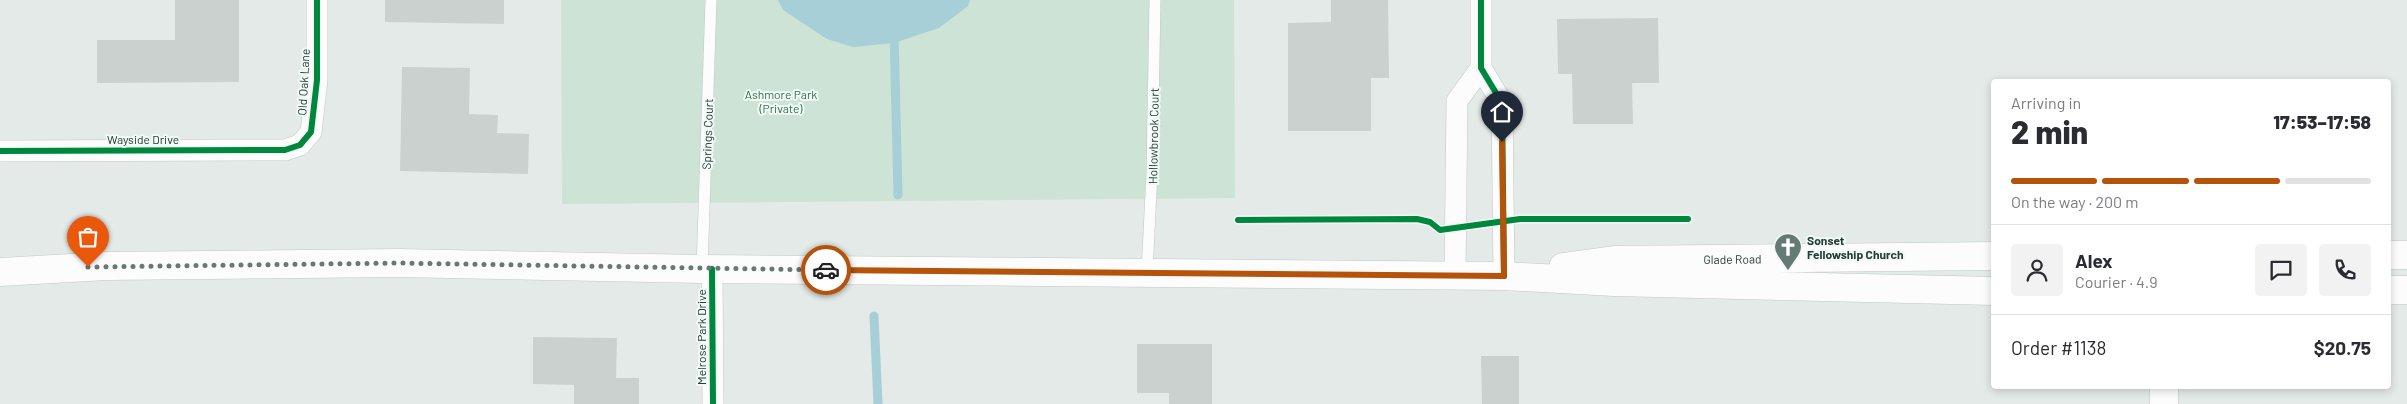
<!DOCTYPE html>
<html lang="en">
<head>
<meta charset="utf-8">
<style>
	:root { --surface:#fff; --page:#f2f2f3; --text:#2b2b33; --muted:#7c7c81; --line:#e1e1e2; --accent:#b45309 }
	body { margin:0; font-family:Barlow,sans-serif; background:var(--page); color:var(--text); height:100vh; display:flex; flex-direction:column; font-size:19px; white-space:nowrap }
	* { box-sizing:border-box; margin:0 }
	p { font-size:16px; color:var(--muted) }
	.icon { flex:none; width:28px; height:28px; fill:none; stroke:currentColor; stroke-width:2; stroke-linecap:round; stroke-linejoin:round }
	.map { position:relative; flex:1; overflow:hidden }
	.sheet { position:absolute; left:1991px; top:79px; width:400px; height:310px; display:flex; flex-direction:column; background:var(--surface); border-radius:5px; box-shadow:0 2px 8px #0003 }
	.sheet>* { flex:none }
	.pin { position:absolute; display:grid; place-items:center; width:42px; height:42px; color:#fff; margin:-51px -21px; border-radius:50% 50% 50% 0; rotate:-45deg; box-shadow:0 0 5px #0007 }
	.pin .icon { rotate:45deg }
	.courier { position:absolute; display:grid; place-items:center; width:50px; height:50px; margin:-25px; border:4px solid #b45309; border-radius:50%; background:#fff; color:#222; box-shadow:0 1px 6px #0007 }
	.summary em { font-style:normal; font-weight:800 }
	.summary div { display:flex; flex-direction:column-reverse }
	.summary { display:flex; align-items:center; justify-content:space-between; height:85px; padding:0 20px }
	h1 { font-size:32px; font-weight:800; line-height:38px }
	.bar { display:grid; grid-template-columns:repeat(4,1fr); gap:8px 5px; align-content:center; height:60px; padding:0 20px }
	.bar i { height:6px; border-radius:4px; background:var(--line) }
	.bar .selected { background:var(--accent) }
	.bar p { grid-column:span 4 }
	.line { display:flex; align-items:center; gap:12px; padding:0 20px; border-top:1px solid var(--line) }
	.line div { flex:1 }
	.round { display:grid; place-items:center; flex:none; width:52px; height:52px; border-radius:5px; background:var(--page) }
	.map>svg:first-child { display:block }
	.green { fill:#cde3d5 }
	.water { fill:#a6cfd7 }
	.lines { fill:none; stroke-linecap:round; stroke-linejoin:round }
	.stream { stroke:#a6cfd7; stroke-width:9 }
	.building { fill:#cbd1cf }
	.lane-casing { stroke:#c1c7c4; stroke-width:12 }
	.street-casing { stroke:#c1c7c4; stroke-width:22 }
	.secondary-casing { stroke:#c0c8c5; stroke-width:29 }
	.lane { stroke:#fbfcfb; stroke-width:11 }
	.street { stroke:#fbfcfb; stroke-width:21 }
	.secondary { stroke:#fbfcfb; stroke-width:28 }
	.cycleway-casing { stroke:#f3f9f6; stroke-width:9 }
	.cycleway { stroke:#00873e; stroke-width:6 }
	.done { stroke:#667a75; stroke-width:5; stroke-dasharray:0 9 }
	.route { stroke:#b45309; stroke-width:6 }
	.labels { text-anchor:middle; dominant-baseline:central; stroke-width:4; stroke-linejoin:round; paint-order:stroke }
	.street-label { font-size:12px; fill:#223d37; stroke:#f3f9f6 }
	.park-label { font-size:12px; fill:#2d734b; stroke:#f3f9f6 }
	.poi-label { font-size:12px; font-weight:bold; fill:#223d37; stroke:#f3f9f6; text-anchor:start }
</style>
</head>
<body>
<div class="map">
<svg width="2407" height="404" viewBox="0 0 2407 404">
	<rect width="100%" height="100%" fill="#e4eae7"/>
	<path class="green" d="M561,0H1234L1235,198L562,204Z"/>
	<path class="water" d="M778,0H970L968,6L939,28L894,43L853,47L827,39L783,10Z"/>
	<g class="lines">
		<g class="stream">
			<path d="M894,33L898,195"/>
			<path d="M874,316L878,404"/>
		</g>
	</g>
	<g class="building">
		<path d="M175,0H239V82L97,83V40H175Z"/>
		<path d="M385,0H504V24L385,22Z"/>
		<path d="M1331,0H1388L1389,78H1371V131H1288V23L1331,22Z"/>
		<path d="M1658,18L1659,83H1632L1633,124H1573L1572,74H1558L1557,19Z"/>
		<path d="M402,67L470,68L469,114L498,115L497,133L529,134L528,174L400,171Z"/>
		<path d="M533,337L617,338L616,378H639V404H574V385L533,384Z"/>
		<path d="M1137,344H1212V404H1169V393H1137Z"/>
		<path d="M1481,356H1519V404H1482Z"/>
	</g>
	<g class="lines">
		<g class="lane-casing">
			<g id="lane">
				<path d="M702,269L711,0"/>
				<path d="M1147,272L1152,173L1155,0"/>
			</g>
		</g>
		<g class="street-casing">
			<g id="street">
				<path d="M1481,0V68L1502,103L1504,276"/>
				<path d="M0,151L285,150L300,145L311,132L317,80V0"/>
				<path d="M712,269L713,404"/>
				<path d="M1455,275L1457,101L1481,68"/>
			</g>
		</g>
		<g class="secondary-casing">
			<g id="secondary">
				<path d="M2389,255H2407"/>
				<path id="s1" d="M1563,267L1614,260L1994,256"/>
				<path d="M0,272L106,266L399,263L702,269L1504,276L1614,282L1994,291"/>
				<path d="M2389,290H2407"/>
				<path d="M2164,404V386"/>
			</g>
		</g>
		<use href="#lane" class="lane"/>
		<use href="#street" class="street"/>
		<use href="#secondary" class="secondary"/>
		<g class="cycleway-casing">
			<g id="cycleway">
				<path d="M1481,0V68L1502,103L1504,276"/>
				<path d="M0,151L285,150L300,145L311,132L317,80V0"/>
				<path d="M1238,220L1417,219L1430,222L1440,230L1520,219H1688"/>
				<path d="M712,269L713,404"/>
			</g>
		</g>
		<use href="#cycleway" class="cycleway"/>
	</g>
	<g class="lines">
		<path class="done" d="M88,267L398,263L826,270"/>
		<path class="route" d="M826,270L1504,276L1502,142"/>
	</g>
	<defs>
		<g id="church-pin" transform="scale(1.4375)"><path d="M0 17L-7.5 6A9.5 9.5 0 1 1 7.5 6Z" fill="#667a75" stroke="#f3f9f6"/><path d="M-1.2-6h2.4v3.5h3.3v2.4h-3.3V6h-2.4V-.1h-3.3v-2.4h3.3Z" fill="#fff"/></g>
	</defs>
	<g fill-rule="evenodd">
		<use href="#church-pin" x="1788" y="247"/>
	</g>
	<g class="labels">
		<g class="street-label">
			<text transform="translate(303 82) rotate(-87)">Old Oak Lane</text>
			<text transform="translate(707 134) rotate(-88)">Springs Court</text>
			<text transform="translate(1153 136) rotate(-89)">Hollowbrook Court</text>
			<text x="143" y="139">Wayside Drive</text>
			<text stroke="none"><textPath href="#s1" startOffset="170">Glade Road</textPath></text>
			<text transform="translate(701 337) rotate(-90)">Melrose Park Drive</text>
		</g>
		<g class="park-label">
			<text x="781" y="94">Ashmore Park<tspan x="781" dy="14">(Private)</tspan></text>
		</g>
		<g class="poi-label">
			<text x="1807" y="240">Sonset<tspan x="1807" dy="14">Fellowship Church</tspan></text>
		</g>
	</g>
</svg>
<div class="pin" style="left:88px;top:267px;background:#ea580c"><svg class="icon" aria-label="bag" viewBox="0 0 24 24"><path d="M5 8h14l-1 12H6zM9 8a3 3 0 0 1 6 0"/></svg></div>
<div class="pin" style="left:1502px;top:142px;background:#1f2937"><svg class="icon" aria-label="home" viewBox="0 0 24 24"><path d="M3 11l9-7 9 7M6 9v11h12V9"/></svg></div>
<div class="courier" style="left:826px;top:270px"><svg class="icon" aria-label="car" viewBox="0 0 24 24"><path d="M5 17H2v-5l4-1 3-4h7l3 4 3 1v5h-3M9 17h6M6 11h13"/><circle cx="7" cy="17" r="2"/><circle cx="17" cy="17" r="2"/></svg></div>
<section class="sheet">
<div class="summary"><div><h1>2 min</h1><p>Arriving in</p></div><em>17:53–17:58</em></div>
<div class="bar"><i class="selected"></i><i class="selected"></i><i class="selected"></i><i></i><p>On the way · 200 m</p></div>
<div class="line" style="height:90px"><a class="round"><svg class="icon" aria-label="person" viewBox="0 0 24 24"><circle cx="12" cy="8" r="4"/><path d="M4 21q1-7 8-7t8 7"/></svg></a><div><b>Alex</b><p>Courier · 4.9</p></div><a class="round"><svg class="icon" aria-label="chat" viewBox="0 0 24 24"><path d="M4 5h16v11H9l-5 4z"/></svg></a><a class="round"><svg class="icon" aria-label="phone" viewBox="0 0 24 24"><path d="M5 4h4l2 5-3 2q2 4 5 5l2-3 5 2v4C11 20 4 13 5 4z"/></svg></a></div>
<div class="line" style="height:65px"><div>Order #1138</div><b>$20.75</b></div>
</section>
</div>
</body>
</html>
